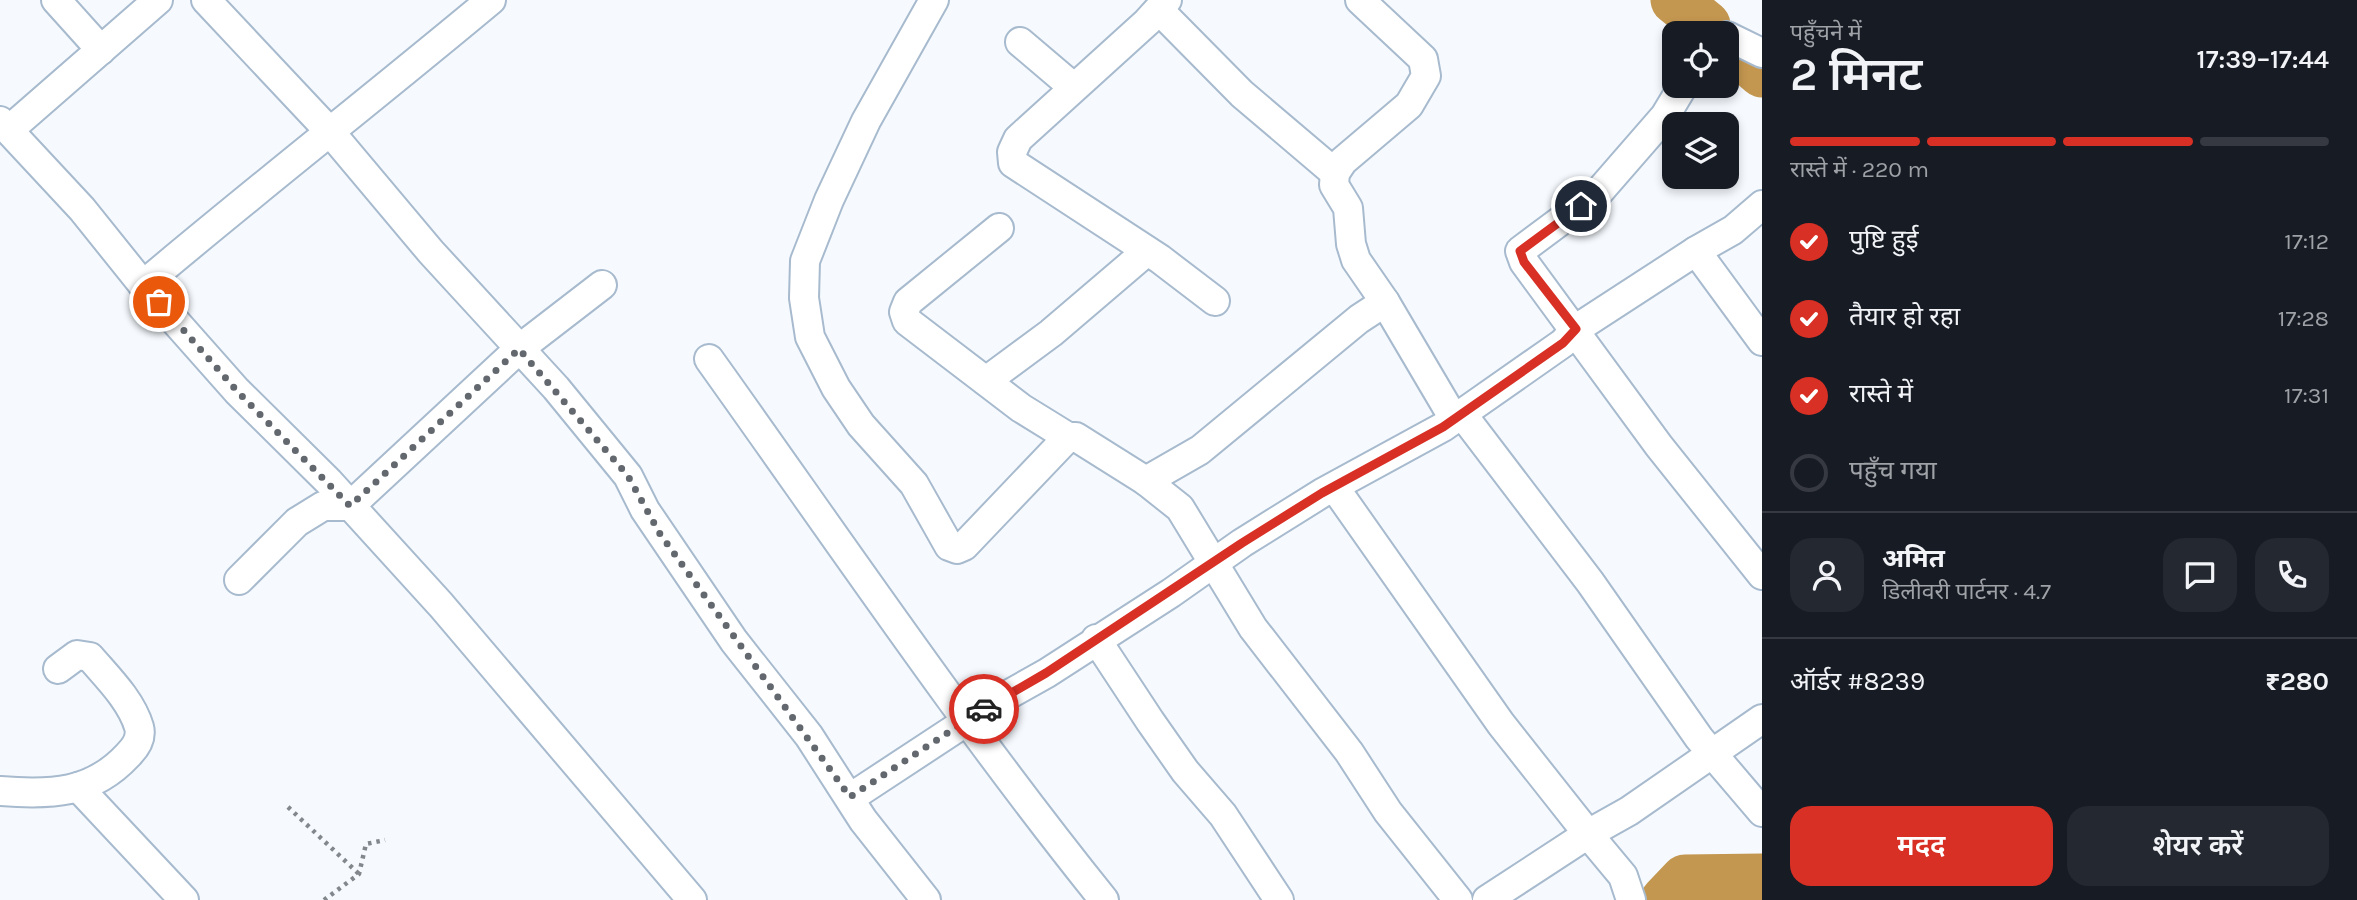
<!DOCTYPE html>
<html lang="hi">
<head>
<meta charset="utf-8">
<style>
	:root { --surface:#171b24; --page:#242831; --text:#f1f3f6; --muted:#9ea1a6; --line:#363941; --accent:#d93025 }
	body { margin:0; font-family:Karla,"Noto Sans Devanagari",sans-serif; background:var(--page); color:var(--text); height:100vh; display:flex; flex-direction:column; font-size:26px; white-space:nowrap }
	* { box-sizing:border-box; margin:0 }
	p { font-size:23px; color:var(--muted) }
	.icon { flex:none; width:38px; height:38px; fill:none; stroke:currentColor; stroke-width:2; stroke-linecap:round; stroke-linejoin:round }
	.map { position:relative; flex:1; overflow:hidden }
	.sheet { display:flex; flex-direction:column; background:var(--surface); width:595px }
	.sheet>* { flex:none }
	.tools { position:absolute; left:1662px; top:21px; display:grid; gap:14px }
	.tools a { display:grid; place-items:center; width:77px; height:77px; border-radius:14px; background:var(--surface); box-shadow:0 4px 10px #0003; font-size:35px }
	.pin { position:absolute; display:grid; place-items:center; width:60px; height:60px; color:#fff; margin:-30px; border:4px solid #fff; border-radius:50%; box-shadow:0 2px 7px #0007 }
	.courier { position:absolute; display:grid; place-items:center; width:70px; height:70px; margin:-35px; border:5px solid #d93025; border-radius:50%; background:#fff; color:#222; box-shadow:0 2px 9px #0007 }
	.overview em { font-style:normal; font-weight:600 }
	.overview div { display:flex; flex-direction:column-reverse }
	.overview { display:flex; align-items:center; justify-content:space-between; height:119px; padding:0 28px }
	h1 { font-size:46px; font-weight:600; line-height:52px }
	.bar { display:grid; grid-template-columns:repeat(4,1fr); gap:10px 7px; align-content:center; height:84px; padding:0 28px }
	.bar i { height:9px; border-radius:5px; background:var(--line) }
	.bar .active { background:var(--accent) }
	.bar p { grid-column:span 4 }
	.line { display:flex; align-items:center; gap:18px; padding:0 28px; border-top:2px solid var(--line) }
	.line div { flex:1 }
	.round { display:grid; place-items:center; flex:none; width:74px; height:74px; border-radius:21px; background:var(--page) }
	ol { padding:0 28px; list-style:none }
	li { display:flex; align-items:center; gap:21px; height:77px }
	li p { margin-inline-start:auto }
	li .icon { padding:7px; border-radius:50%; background:var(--accent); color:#fff; stroke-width:4 }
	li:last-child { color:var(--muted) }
	li i { width:38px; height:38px; border:4px solid var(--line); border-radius:50% }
	.primary-button { display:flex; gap:14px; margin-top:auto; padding:14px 28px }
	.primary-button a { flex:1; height:80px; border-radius:21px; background:var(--accent); color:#fff; font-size:28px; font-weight:600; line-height:80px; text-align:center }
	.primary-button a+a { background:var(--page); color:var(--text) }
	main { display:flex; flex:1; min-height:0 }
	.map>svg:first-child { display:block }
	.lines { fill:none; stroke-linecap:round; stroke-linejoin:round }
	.river { stroke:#c49750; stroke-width:49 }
	.street-casing { stroke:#a7bace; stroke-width:32 }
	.path { stroke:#82878d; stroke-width:4.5; stroke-dasharray:3.5 5; stroke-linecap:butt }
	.street { stroke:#fff; stroke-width:28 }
	.done { stroke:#62686e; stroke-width:7; stroke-dasharray:0 12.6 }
	.route { stroke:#d93025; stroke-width:9 }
</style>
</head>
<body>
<main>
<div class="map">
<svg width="1762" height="900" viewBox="0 0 1762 900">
	<rect width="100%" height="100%" fill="#f6fafe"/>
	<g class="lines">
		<g class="river">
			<path d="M1675,0L1706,25"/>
			<path d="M1740,54L1762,73"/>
			<path d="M1665,900L1685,879L1762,878"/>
		</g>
		<g class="street-casing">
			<g id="street">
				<path d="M56,0L101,50"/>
				<path d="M206,0L331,133L431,252L556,388L628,476L645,510L734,641L809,736L863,820L926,900"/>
				<path d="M934,0L866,121L829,200L805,261L804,298L810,337L836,388L861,425L914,484L949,546L957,549L964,546L1068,437H1076L1146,481L1180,508L1253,628L1349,752L1388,812L1458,900"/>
				<path d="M1167,0L1147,22L1018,139L1012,152L1013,163L1160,259L1215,301"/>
				<path d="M1360,0L1423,59L1426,76L1409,105L1343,161L1335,173L1334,185L1348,208L1351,244L1356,260L1385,302L1454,419"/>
				<path d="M1159,10L1242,94L1335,173"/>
				<path d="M1727,36L1762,53"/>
				<path d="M1020,42L1073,87"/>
				<path d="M1683,86L1665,116L1598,193L1520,251L1524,262L1659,446L1762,575"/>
				<path d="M0,121L82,209L143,285L237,391L329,482L441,605L692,900"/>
				<path d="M9,130L158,0"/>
				<path d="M999,228L908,302L904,312L907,321L1021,408L1068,437"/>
				<path d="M1696,251L1733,230L1762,205"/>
				<path d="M143,285C258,188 376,96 491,0"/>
				<path d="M709,359C839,541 964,726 1104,900"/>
				<path d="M986,381L1051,333L1147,251"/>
				<path d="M1462,414L1590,582L1699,738L1762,812"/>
				<path d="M1146,481L1200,450L1359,319L1385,302"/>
				<path d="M1335,488L1501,724L1588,834L1629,811L1762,719"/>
				<path d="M239,580L297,522L323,506H350L519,349L602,285"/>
				<path d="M1096,639L1150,721L1185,771L1223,815L1279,900"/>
				<path d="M78,787L184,900"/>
				<path d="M0,791C51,795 92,794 128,755C136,747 142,738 139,727C131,700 107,677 90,657L77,655L58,669"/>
				<path d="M850,798L999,700L1047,673L1171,593L1242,543L1322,493L1443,427L1563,343L1576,329L1696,251L1762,341"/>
				<path d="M1487,900L1588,834L1623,876L1631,900"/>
			</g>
		</g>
		<g class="path">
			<path d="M288,807L359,874"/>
			<path d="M324,900L359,874L366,844L385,840"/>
		</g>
		<use href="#street" class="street"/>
	</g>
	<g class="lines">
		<path class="done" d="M159,302L237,391L350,506L519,349L628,476L660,534L850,797L984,709"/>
		<path class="route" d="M984,709L1046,673L1242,543L1322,493L1443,427L1563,343L1576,329L1524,262L1520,251L1581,206"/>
	</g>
</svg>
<div class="tools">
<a><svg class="icon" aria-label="locate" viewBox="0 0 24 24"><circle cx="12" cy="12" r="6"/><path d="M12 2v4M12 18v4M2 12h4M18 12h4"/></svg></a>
<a><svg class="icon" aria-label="layers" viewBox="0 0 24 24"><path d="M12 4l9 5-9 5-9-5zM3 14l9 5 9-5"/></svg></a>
</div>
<div class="pin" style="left:159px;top:302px;background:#ea580c"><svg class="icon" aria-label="bag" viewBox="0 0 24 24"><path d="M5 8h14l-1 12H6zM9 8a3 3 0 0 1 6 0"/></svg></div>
<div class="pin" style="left:1581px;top:206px;background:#1f2937"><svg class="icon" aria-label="home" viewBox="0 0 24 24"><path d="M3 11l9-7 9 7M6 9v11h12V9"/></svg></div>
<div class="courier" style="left:984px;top:709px"><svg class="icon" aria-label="car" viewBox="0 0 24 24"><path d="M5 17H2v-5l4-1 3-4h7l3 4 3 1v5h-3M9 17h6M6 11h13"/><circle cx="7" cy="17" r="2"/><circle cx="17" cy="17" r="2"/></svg></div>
</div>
<section class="sheet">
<div class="overview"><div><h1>2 मिनट</h1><p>पहुँचने में</p></div><em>17:39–17:44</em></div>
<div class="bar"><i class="active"></i><i class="active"></i><i class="active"></i><i></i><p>रास्ते में · 220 m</p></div>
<ol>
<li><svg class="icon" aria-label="check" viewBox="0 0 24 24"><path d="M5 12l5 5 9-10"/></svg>पुष्टि हुई<p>17:12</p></li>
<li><svg class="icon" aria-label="check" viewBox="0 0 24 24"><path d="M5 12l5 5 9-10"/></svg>तैयार हो रहा<p>17:28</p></li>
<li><svg class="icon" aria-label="check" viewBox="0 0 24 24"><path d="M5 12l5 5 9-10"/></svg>रास्ते में<p>17:31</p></li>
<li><i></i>पहुँच गया</li>
</ol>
<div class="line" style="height:126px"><a class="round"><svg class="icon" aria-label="person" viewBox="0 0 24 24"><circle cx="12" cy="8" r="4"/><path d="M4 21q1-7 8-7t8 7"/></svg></a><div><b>अमित</b><p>डिलीवरी पार्टनर · 4.7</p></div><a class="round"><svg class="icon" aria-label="chat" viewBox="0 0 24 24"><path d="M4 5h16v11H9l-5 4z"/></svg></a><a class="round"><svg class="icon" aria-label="phone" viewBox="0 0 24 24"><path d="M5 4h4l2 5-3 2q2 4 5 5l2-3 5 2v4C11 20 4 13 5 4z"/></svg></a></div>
<div class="line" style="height:91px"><div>ऑर्डर #8239</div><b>₹280</b></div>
<div class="primary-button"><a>मदद</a><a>शेयर करें</a></div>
</section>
</main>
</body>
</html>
